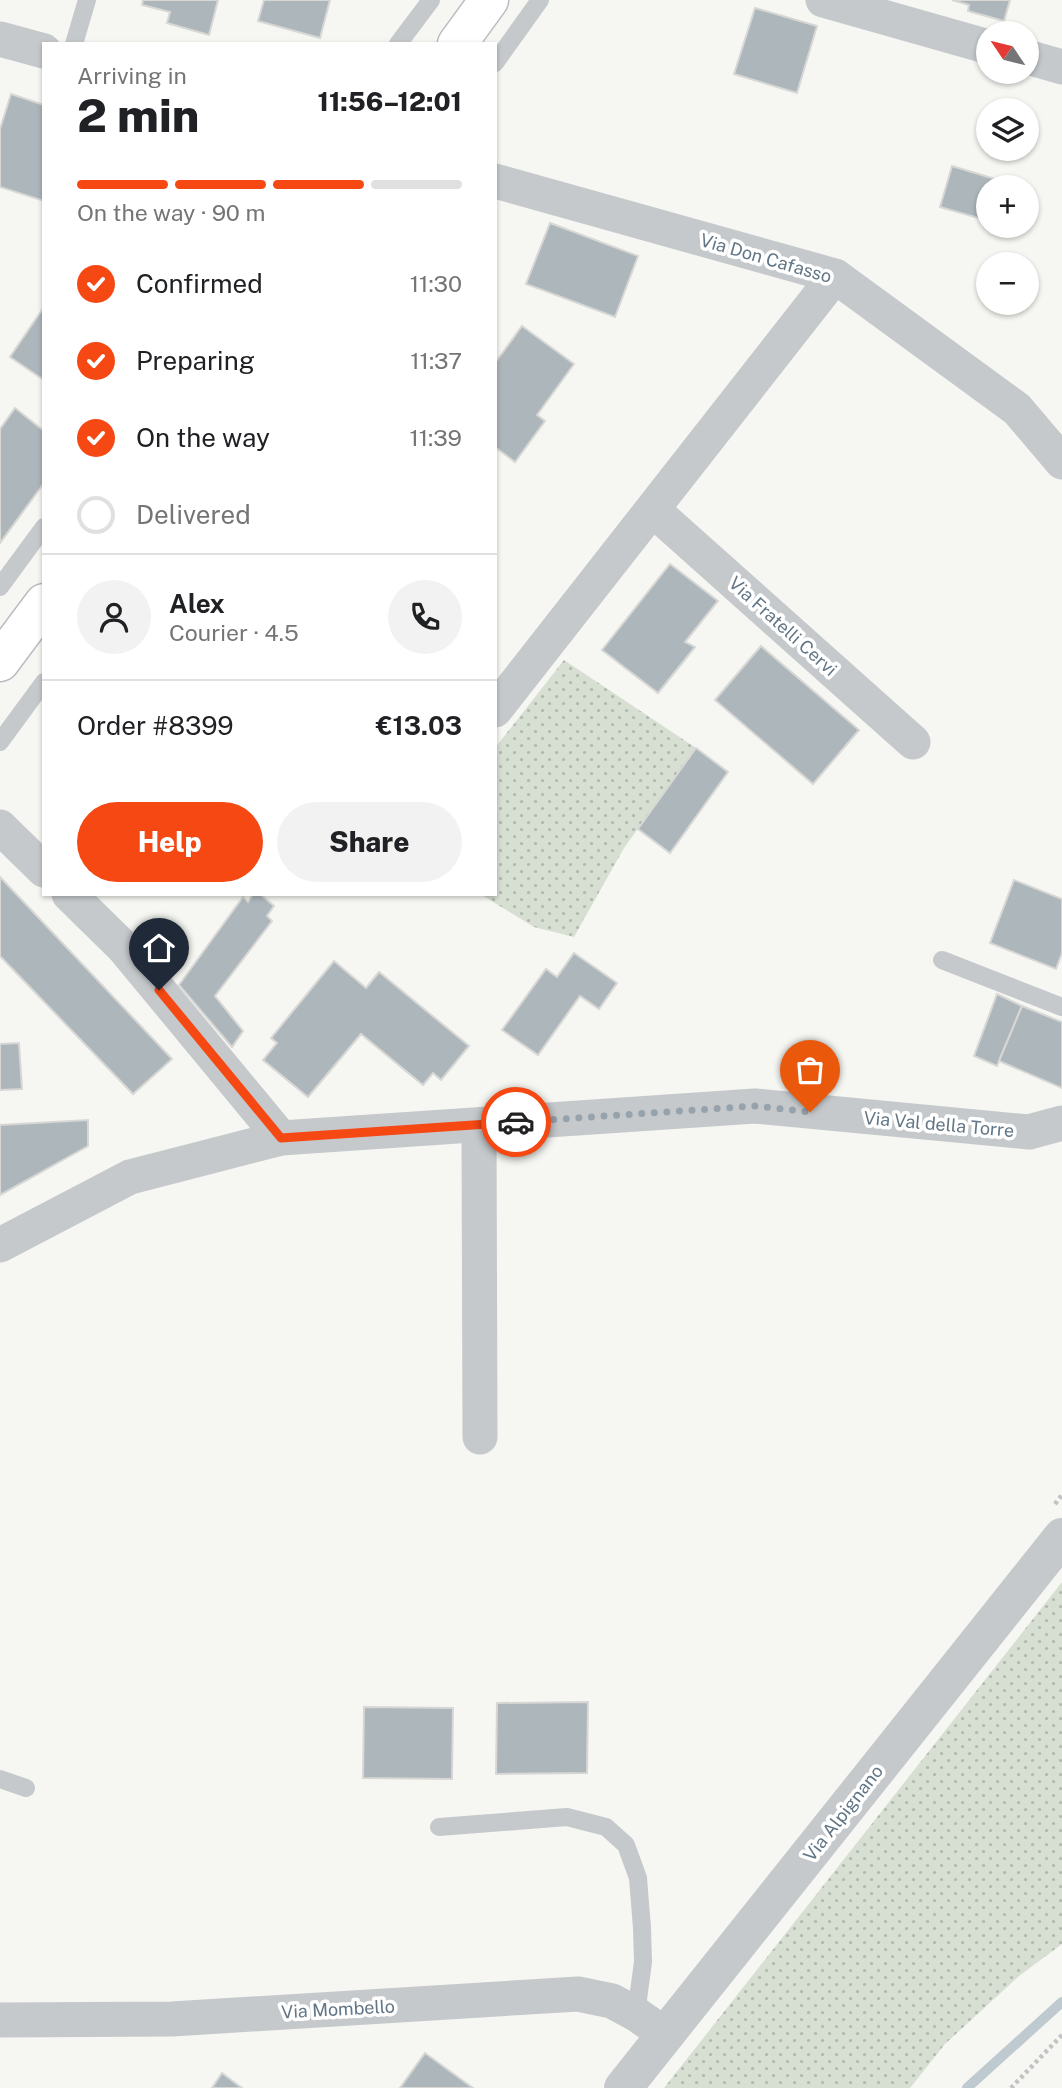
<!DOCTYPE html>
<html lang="en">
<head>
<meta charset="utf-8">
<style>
	:root { --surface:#fff; --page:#f2f2f2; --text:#202124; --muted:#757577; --line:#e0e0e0; --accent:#f54813 }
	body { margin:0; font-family:"Public Sans",sans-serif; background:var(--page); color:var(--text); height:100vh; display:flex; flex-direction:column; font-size:26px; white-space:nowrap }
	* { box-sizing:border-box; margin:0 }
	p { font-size:23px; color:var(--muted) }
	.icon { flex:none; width:38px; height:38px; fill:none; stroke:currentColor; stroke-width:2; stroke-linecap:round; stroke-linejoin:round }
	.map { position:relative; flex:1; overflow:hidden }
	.side { position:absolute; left:42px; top:42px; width:455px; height:854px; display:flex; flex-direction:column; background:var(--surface); border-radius:0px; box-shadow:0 2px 5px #0004 }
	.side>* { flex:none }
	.needle { width:46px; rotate:305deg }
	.fabs { position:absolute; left:976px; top:21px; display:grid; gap:14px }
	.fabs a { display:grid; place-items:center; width:63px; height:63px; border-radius:50%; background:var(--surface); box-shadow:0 2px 5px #0004; font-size:35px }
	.pin { position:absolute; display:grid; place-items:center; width:60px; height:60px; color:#fff; margin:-72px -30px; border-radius:50% 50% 50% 0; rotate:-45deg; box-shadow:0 0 7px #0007 }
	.pin .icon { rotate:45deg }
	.courier { position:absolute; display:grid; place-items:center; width:70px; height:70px; margin:-35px; border:5px solid #f54813; border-radius:50%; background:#fff; color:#222; box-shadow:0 2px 9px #0007 }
	.overview em { font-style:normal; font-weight:800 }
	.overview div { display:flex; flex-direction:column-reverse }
	.overview { display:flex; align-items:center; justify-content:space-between; height:119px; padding:0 35px }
	h1 { font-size:46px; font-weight:800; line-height:52px }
	.bar { display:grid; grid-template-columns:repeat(4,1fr); gap:10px 7px; align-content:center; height:84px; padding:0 35px }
	.bar i { height:9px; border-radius:5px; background:var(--line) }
	.bar .current { background:var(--accent) }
	.bar p { grid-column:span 4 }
	.line { display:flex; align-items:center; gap:18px; padding:0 35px; border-top:2px solid var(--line) }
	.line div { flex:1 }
	.round { display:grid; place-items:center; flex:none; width:74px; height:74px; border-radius:37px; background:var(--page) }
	ol { padding:0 35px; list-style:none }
	li { display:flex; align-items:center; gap:21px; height:77px }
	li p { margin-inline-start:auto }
	li .icon { padding:7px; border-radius:50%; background:var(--accent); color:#fff; stroke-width:4 }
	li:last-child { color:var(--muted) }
	li i { width:38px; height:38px; border:4px solid var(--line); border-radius:50% }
	.primary-button { display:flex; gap:14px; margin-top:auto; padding:14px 35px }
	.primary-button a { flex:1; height:80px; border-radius:42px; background:var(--accent); color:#fff; font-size:28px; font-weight:800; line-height:80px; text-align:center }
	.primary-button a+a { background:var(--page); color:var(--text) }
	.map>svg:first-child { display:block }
	.park { fill:url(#park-dots) }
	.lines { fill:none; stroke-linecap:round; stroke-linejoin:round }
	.stream { stroke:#bfcad0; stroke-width:10 }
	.building { fill:#adb6bb; stroke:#d7d7d5; stroke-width:2 }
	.secondary-casing { stroke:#b7bdc1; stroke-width:41 }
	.path { stroke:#c0c2c4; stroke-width:4.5; stroke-dasharray:3.5 3.5; stroke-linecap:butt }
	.service { stroke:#c5c9cc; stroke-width:18 }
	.minor { stroke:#c5c9cc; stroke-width:35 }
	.tertiary { stroke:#c5c9cc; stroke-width:38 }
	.secondary { stroke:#fff; stroke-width:38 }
	.done { stroke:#96a3ac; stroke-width:7; stroke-dasharray:0 12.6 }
	.route { stroke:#f54813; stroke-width:9 }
	.labels { text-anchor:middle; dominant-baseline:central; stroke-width:7; stroke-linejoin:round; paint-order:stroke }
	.street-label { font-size:18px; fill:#627686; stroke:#fff }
</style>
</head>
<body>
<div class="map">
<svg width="1062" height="2088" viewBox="0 0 1062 2088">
	<defs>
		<pattern id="park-dots" width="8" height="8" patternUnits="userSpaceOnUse" patternTransform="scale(1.75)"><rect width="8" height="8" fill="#d7ded2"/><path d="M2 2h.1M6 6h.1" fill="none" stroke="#b2b9b0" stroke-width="1.8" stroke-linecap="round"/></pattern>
	</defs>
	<rect width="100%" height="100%" fill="#f6f6f2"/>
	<g class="park">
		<path d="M564,660L696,748L624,848L574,937L534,927L480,894H495V748Z"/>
		<path d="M1062,1582V1944L1019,1976L945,2044L910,2088H664Z"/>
	</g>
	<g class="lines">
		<path class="stream" d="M967,2088L1062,2002"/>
	</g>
	<g class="building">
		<path d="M143,0H218L209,35L167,23L170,12L142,5Z"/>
		<path d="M264,0H330L320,38L258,21Z"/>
		<path d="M952,0H1010L1004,21L968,11L969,5Z"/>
		<path d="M755,8L817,26L797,93L734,74Z"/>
		<path d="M11,94L44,105V201L0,187V129Z"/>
		<path d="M952,166L1008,183L1007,187H989V221L940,207Z"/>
		<path d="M550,223L638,256L615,317L526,284Z"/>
		<path d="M44,307V380L10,357Z"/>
		<path d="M522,326L574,364L537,415L545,421L515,462L495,447V363Z"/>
		<path d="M15,408L44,431V483L0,543V429Z"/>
		<path d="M670,564L718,601L685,642L695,647L658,693L602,650Z"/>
		<path d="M761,646L859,730L813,784L715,700Z"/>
		<path d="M696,748L728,772L670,853L638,829Z"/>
		<path d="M0,877L172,1059L133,1094L0,956Z"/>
		<path d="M1014,880L1062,899V953L1056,969L990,943Z"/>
		<path d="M253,894H260L274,906L267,916L272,921L215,996L243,1031L232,1047L179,985L243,897L248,902Z"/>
		<path d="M574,953L617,983L599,1009L580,996L538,1055L502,1030L546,969L557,977Z"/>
		<path d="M334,961L366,988L379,972L469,1046L441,1080L433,1073L423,1085L361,1034L308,1097L263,1060L277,1043L271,1038Z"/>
		<path d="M997,994L1022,1006L997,1066L974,1056Z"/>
		<path d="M1022,1006L1062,1022V1088L999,1061Z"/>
		<path d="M19,1043L22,1089L0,1090V1044Z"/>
		<path d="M88,1120V1146L0,1195V1125Z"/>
		<path d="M588,1702L587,1773L496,1774L497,1703Z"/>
		<path d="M364,1707L453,1708L452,1779L363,1778Z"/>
		<path d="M425,2053L473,2088H400Z"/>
		<path d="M222,2073L242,2088H212Z"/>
	</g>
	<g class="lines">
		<g class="secondary-casing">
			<g id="secondary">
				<path d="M457,44L489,0"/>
				<path d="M0,662L44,603"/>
			</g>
		</g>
		<g class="path">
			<path d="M1055,1504L1062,1495"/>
			<path d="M1011,2088L1062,2035"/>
		</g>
		<g class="service">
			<path d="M74,44L87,0"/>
			<path d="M398,44L431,0"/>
			<path d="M495,63L540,0"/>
			<path d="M0,587L44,527"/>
			<path d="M0,742L44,682"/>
			<path d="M942,960L1062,1007"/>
			<path d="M0,1779L26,1788"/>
			<path d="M439,1827L567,1817L606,1827L626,1845L638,1878L642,1928L643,1962L636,2014"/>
		</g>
		<g class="minor">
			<path d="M823,0L989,47"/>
			<path d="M0,39L44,51"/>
			<path d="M1027,57L1062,67"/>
			<path d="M495,181L835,276L1017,409L1062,462"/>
			<path d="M653,510L913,742"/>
			<path d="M495,710L835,276"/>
			<path d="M0,827L44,870"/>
			<path d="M69,894L124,948L281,1138"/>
			<path d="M479,1125L480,1437"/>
			<path d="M0,1245L130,1177L281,1138L755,1106L1029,1132L1062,1123"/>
			<path d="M0,2020L172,2019L578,1994L612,2001L636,2014L666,2035"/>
		</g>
		<path class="tertiary" d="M623,2088L1062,1537"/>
		<use href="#secondary" class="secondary"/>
	</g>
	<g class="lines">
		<path class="done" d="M516,1122L755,1106L810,1112"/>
		<path class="route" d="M159,990L281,1138L516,1122"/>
	</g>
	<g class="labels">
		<g class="street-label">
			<text transform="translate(766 258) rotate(16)">Via Don Cafasso</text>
			<text transform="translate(783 626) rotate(42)">Via Fratelli Cervi</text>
			<text transform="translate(939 1124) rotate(5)">Via Val della Torre</text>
			<text transform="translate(843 1813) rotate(-52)">Via Alpignano</text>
			<text transform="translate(338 2009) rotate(-3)">Via Mombello</text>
		</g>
	</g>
</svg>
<div class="fabs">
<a><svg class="needle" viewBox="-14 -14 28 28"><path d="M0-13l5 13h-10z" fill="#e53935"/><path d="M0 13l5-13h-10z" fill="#757577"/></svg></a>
<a><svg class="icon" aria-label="layers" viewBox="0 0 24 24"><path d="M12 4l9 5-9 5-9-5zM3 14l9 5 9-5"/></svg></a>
<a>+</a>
<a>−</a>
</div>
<div class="pin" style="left:810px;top:1112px;background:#ea580c"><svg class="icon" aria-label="bag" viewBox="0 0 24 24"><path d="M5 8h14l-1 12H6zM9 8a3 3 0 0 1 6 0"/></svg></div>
<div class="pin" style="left:159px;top:990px;background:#1f2937"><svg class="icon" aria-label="home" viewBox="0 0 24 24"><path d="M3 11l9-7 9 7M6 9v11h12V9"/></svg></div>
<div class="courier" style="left:516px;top:1122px"><svg class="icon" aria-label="car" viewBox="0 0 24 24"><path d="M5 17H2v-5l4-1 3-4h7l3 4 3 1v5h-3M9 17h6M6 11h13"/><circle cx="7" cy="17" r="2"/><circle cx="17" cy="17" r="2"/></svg></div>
<section class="side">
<div class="overview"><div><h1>2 min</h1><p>Arriving in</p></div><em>11:56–12:01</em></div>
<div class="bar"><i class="current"></i><i class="current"></i><i class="current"></i><i></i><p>On the way · 90 m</p></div>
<ol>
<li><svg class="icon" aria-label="check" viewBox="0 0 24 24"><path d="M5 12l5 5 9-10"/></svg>Confirmed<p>11:30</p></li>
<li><svg class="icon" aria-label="check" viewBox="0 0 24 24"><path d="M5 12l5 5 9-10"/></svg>Preparing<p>11:37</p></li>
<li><svg class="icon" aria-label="check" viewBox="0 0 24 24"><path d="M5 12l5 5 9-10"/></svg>On the way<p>11:39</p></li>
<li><i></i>Delivered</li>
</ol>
<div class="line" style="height:126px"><a class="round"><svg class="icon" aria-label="person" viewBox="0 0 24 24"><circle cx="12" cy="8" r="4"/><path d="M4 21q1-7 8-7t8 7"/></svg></a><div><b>Alex</b><p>Courier · 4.5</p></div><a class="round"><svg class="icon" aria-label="phone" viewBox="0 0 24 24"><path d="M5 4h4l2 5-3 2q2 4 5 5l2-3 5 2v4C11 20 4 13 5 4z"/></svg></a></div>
<div class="line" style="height:91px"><div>Order #8399</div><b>€13.03</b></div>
<div class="primary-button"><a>Help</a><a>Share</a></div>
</section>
</div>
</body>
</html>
